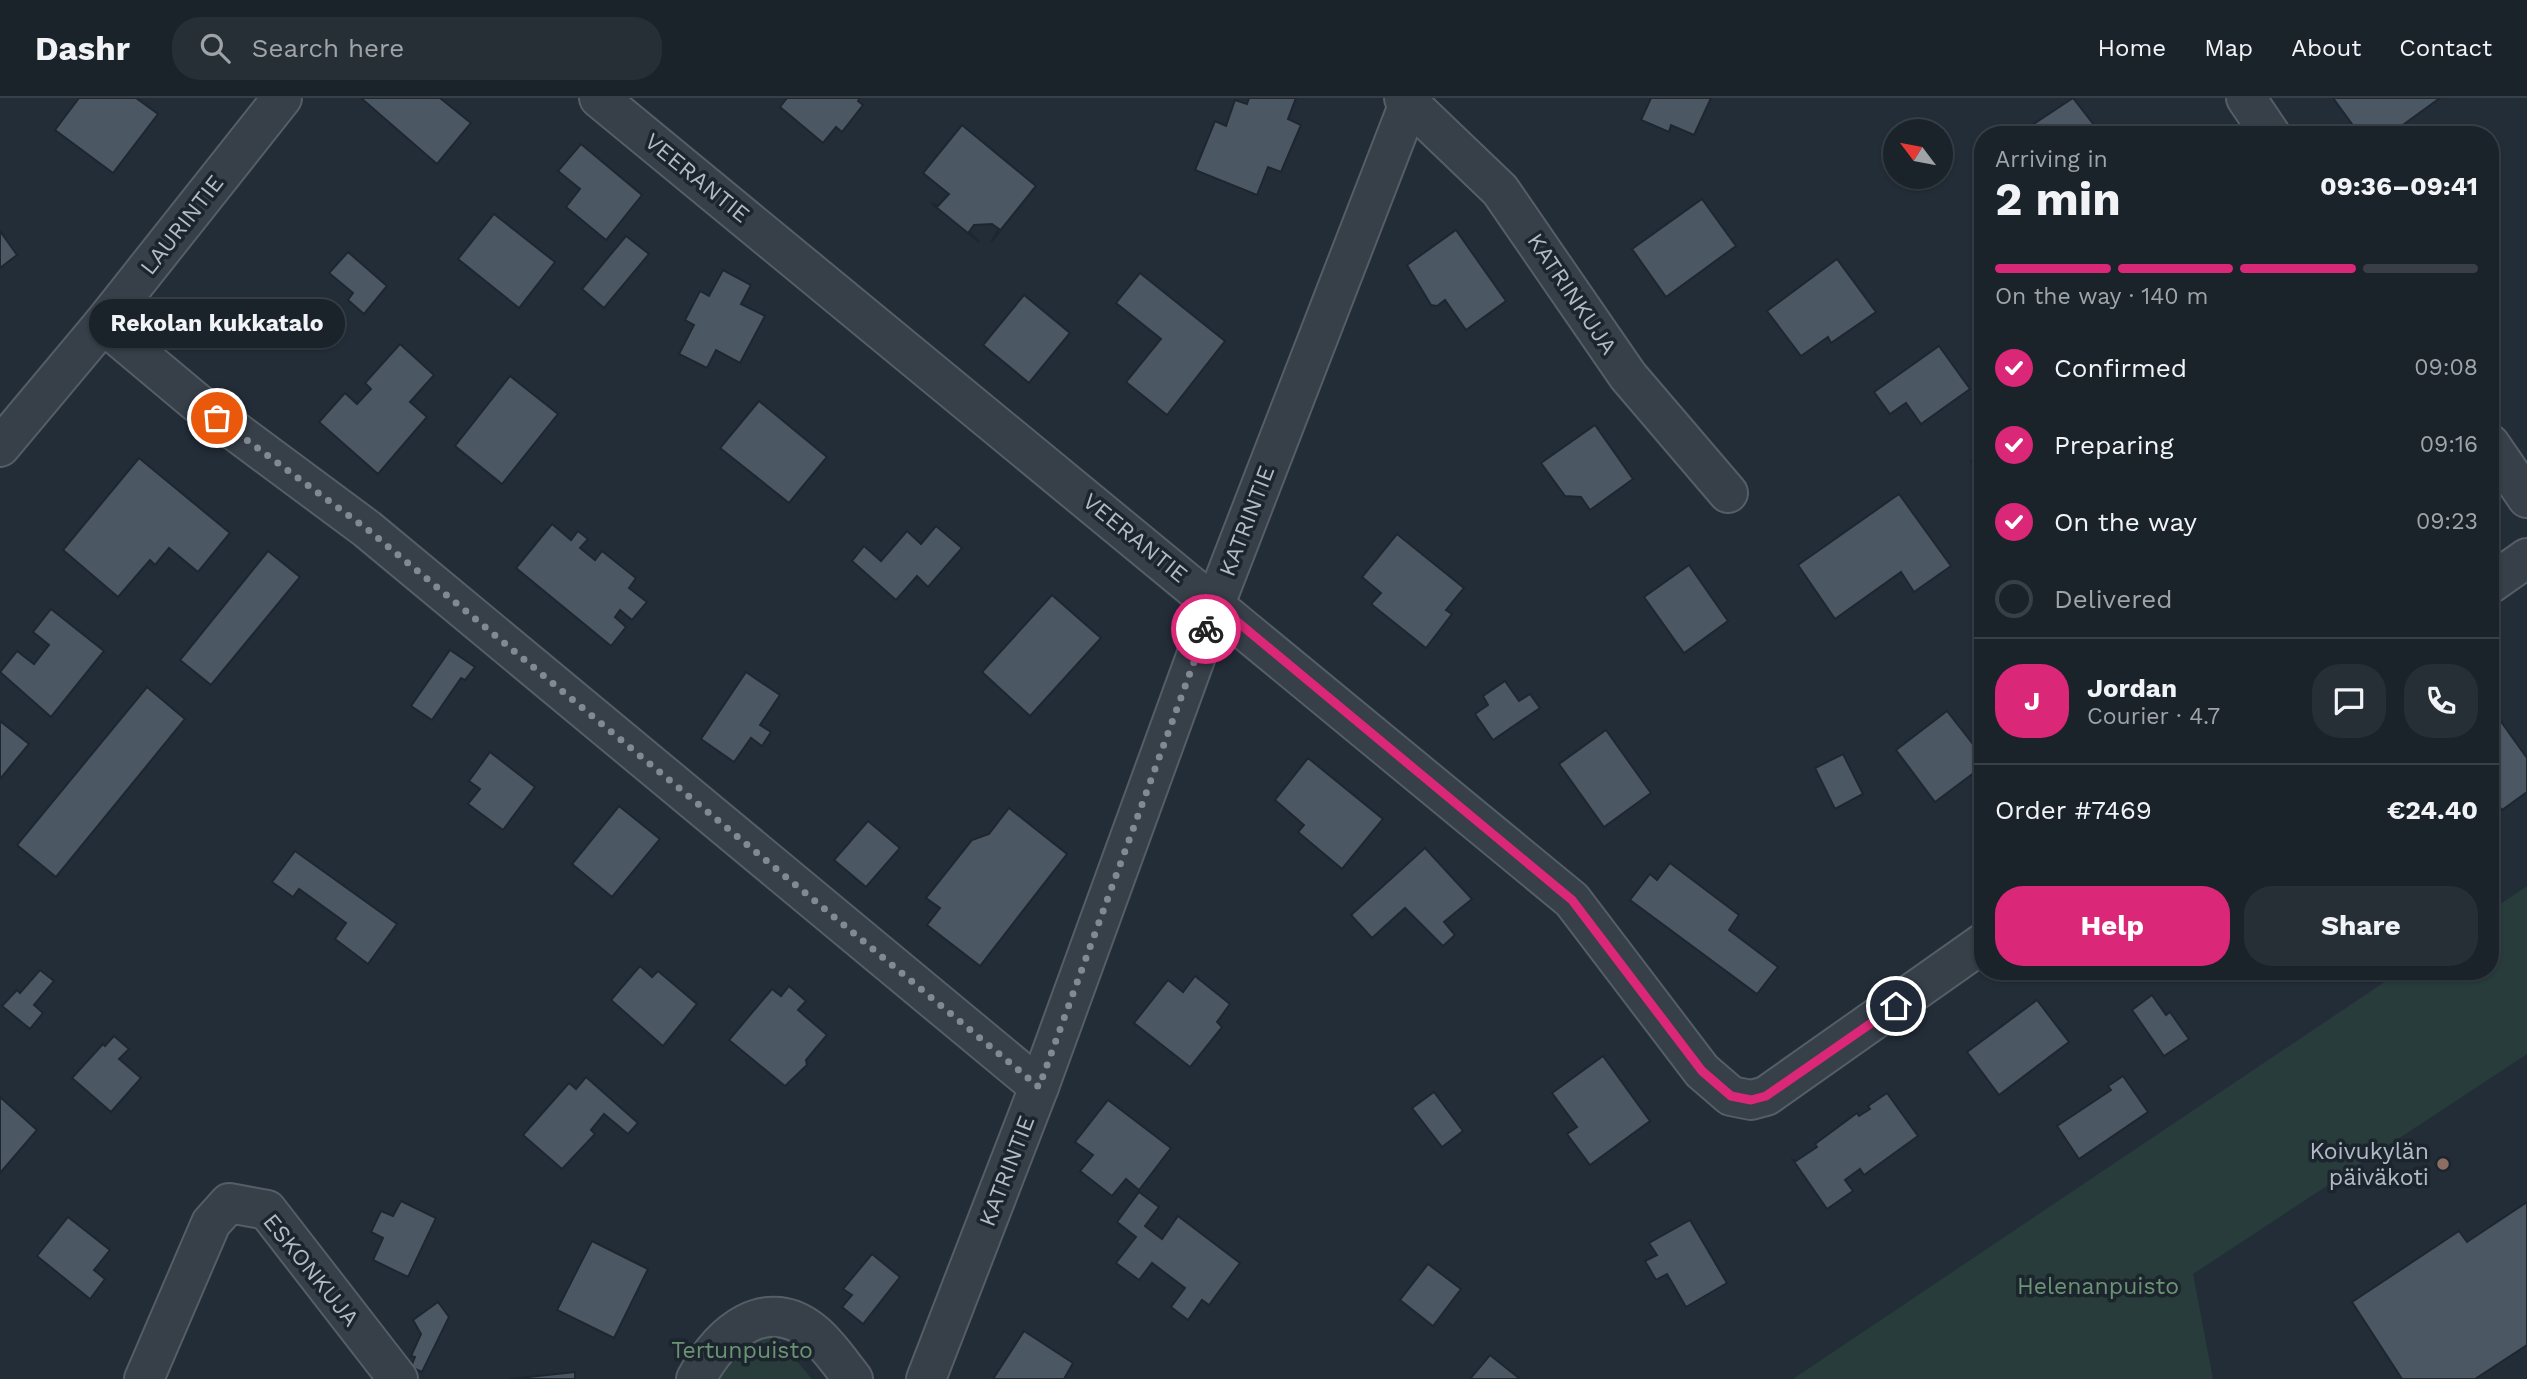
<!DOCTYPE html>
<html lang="en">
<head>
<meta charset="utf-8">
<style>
	:root { --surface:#1a222a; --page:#272f36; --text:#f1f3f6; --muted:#9fa4a8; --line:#383f47; --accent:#db2777 }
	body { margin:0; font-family:"Work Sans",sans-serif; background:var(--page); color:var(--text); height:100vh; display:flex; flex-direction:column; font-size:26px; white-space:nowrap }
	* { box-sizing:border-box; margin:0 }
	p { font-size:23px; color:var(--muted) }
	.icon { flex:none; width:38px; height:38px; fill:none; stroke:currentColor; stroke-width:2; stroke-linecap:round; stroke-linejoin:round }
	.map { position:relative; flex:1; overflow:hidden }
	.sheet { position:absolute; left:1974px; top:28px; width:525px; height:854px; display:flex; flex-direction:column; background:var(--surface); border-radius:28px; box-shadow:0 2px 5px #0004,0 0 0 2px var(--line) }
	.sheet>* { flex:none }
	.needle { width:46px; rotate:302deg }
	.controls { position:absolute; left:1883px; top:21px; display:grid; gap:14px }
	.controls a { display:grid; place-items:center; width:70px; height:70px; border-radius:50%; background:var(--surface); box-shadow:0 2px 5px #0004,0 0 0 2px var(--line); font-size:35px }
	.pin { position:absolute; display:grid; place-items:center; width:60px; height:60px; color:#fff; margin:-30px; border:4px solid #fff; border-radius:50%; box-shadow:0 2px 7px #0007 }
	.courier { position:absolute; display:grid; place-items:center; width:70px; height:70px; margin:-35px; border:5px solid #db2777; border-radius:50%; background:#fff; color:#222; box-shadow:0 2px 9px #0007 }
	.bubble { position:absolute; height:49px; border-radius:24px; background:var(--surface); box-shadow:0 2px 5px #0004,0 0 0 2px var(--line); font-size:23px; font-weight:700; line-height:49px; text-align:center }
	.head em { font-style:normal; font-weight:700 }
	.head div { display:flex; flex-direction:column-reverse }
	.head { display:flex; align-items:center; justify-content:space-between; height:119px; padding:0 21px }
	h1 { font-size:46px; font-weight:700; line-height:52px }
	.bar { display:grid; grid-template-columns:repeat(4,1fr); gap:10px 7px; align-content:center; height:84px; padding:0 21px }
	.bar i { height:9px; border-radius:5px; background:var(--line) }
	.bar .current { background:var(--accent) }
	.bar p { grid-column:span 4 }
	.line { display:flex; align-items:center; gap:18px; padding:0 21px; border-top:2px solid var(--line) }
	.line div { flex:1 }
	.round { display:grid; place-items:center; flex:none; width:74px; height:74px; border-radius:28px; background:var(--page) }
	ol { padding:0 21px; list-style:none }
	li { display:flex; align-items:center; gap:21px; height:77px }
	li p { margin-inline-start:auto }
	li .icon { padding:7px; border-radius:50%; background:var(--accent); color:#fff; stroke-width:4 }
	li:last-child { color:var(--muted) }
	li i { width:38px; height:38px; border:4px solid var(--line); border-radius:50% }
	.cta { display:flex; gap:14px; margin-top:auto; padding:14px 21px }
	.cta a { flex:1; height:80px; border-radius:28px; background:var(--accent); color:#fff; font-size:28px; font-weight:700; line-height:80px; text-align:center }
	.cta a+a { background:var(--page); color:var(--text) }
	header { display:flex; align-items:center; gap:42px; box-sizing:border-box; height:98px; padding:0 35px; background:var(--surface); border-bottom:2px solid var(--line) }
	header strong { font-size:33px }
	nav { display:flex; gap:38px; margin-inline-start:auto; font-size:24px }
	.search { width:490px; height:63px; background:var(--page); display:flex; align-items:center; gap:18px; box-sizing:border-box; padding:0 24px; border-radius:28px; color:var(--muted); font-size:26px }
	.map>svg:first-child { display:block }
	.green { fill:#283c3c }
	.building { fill:#4c5764; stroke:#1e2630; stroke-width:2 }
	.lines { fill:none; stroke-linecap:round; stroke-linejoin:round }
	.minor-casing { stroke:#555d67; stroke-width:42 }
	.minor { stroke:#373f49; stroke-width:38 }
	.done { stroke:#808994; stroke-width:7; stroke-dasharray:0 12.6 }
	.route { stroke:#db2777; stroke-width:9 }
	.education-dot { fill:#8d6e63; stroke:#1c242e; stroke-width:2.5 }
	.labels { text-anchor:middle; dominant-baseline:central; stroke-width:7; stroke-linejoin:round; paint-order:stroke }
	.street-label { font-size:23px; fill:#b2bac5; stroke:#1c242e }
	.poi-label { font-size:23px; fill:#b2bac5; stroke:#1c242e; text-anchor:end }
	.park-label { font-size:23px; fill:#6b9473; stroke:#1c242e }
</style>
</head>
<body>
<header>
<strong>Dashr</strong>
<div class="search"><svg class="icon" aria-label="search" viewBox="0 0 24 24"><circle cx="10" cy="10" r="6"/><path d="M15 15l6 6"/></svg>Search here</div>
<nav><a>Home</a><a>Map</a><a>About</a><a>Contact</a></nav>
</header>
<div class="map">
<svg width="2527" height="1281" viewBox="0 0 2527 1281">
	<rect width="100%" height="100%" fill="#232d38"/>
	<g class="green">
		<path d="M2527,788V956L2193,1176L2213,1281H1793L2401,873H2490V813Z"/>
		<path d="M769,1230L812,1281H689Z"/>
	</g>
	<g class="building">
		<path d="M79,0H136L158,16L113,75L55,32Z"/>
		<path d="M361,0H440L471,25L437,66Z"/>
		<path d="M787,0H860L858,3L863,7L842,34L836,29L823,45L780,9Z"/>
		<path d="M1249,0H1296L1288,21L1301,27L1281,74L1268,69L1257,97L1195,72L1215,23L1226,28L1235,2L1247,6Z"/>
		<path d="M1651,0H1711L1694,37L1671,27L1669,34L1641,22Z"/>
		<path d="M2073,0L2101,36L2025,37L2023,33Z"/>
		<path d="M2333,0H2440L2389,37H2360Z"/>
		<path d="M962,27L1036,88L991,144L999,131L992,126L974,127L969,134L979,144L931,105L938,108L949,96L923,75Z"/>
		<path d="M581,46L642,97L606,142L566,109L580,91L558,73Z"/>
		<path d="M1702,101L1736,148L1666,199L1632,151Z"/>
		<path d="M494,116L555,164L519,210L458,161Z"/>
		<path d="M1456,132L1506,203L1466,232L1445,202L1437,208L1431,207L1407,167Z"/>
		<path d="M0,133L17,157L0,170Z"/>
		<path d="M626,138L649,156L604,210L582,191Z"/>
		<path d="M348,154L387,188L364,216L348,202L353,195L329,175Z"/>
		<path d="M1837,161L1876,214L1831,245L1828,239L1801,258L1767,213Z"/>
		<path d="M723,172L751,187L741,206L765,218L740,265L716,252L707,270L679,256L694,227L685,222L700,193L709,198Z"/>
		<path d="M1140,175L1225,243L1167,317L1126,284L1161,241L1116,205Z"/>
		<path d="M1024,197L1070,235L1029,285L983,247Z"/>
		<path d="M400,246L434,277L410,304L427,319L378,376L319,324L345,295L357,306L371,291L365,285Z"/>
		<path d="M1939,248L1970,291L1921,326L1906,305L1890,316L1874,294Z"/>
		<path d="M510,278L558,316L502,386L455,348Z"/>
		<path d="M759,303L827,359L789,405L720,350Z"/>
		<path d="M1595,327L1633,381L1590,412L1581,399L1565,398L1541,365Z"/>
		<path d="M1983,354V379L1971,363Z"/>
		<path d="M139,360L230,435L198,474L169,450L155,467L150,462L118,499L63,452Z"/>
		<path d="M1899,396L1951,468L1914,494L1901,474L1835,521L1798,467Z"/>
		<path d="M552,426L571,442L578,433L588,441L580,450L595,462L602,453L636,480L629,490L647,504L632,522L620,512L615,519L626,529L611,548L516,470Z"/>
		<path d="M936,428L962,450L928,489L917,478L896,502L852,463L864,448L881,463L907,433L921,446Z"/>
		<path d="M1397,436L1464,490L1446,512L1452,516L1426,550L1371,506L1381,495L1362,479Z"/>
		<path d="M268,453L300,479L211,587L180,562Z"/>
		<path d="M1689,467L1728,523L1684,555L1644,499Z"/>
		<path d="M1052,497L1101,540L1030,618L982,574Z"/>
		<path d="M51,511L104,553L51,619L0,574L17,553L34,566L49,547L33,534Z"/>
		<path d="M450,552L475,569L465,582L461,580L432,622L411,608Z"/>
		<path d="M746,574L780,597L760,627L771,634L762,648L751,640L734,664L701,641Z"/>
		<path d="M1505,583L1519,603L1530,596L1540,610L1493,642L1475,616L1488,607L1483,598Z"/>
		<path d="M147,589L185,621L56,779L17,747Z"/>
		<path d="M1947,613L1983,659V668L1935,704L1896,652Z"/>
		<path d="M2497,618L2527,660V694L2502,712L2496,704L2490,708V623Z"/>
		<path d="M0,623L29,646L0,681Z"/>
		<path d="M1606,632L1651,695L1604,729L1559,666Z"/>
		<path d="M490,654L535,689L503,732L468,706L480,691L469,683Z"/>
		<path d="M1843,656L1863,696L1835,711L1815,670Z"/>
		<path d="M1308,660L1383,721L1342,771L1298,734L1304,727L1275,702Z"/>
		<path d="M619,708L660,741L612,799L572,766Z"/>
		<path d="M1009,710L1067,756L980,868L927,827L940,810L926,800L972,742L989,736Z"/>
		<path d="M868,723L900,750L866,789L834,762Z"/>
		<path d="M1425,750L1472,801L1444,824L1455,837L1443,848L1405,810L1372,840L1351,817Z"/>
		<path d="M295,753L397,826L368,866L335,841L346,825L299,791L293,799L272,784Z"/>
		<path d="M1670,765L1739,817L1729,832L1778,869L1757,896L1630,802L1650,776L1657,782Z"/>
		<path d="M640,868L652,879L658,873L697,906L663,948L611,902Z"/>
		<path d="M40,872L54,883L34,907L43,915L30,931L2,908L17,892L20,895Z"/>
		<path d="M1195,878L1230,906L1217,924L1222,929L1190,969L1134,925L1168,882L1183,894Z"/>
		<path d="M789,888L806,903L798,912L827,937L806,962L807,967L785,988L729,942L772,891L781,898Z"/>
		<path d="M2152,897L2166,917L2170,914L2189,941L2164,958L2132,912Z"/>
		<path d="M2037,902L2069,944L1999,997L1967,954Z"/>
		<path d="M114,938L129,951L119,961L141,980L111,1014L72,980L103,946L105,948Z"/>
		<path d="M1603,958L1650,1023L1590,1067L1567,1036L1577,1029L1552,995Z"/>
		<path d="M2123,978L2148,1014L2079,1061L2057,1028L2111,992L2108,988Z"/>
		<path d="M586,979L638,1025L628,1036L604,1016L591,1032L595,1036L562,1071L523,1037L569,985L576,991Z"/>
		<path d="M1434,994L1463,1033L1442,1049L1412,1010Z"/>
		<path d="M1887,995L1918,1038L1864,1077L1860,1071L1845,1082L1853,1093L1827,1111L1793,1062L1796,1063L1817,1049L1815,1046L1857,1015L1859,1018L1870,1011L1868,1008Z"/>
		<path d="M0,999L37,1032L0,1075Z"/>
		<path d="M1108,1002L1171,1050L1139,1092L1126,1081L1112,1098L1080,1073L1093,1057L1075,1044Z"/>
		<path d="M1139,1094L1159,1109L1145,1128L1162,1141L1178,1118L1240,1165L1209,1207L1202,1202L1188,1222L1171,1209L1185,1190L1152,1165L1139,1182L1116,1165L1136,1139L1117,1124Z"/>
		<path d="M401,1103L436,1120L408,1179L373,1162L383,1140L371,1134L381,1113L393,1118Z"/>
		<path d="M2527,1104V1247L2475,1281H2402L2352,1204L2459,1133L2467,1144Z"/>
		<path d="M68,1119L110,1152L94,1172L105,1181L90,1201L37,1158Z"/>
		<path d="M1690,1122L1727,1185L1686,1209L1667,1176L1656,1182L1645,1163L1657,1157L1649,1145Z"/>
		<path d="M592,1143L648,1171L614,1240L557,1212Z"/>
		<path d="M872,1156L900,1179L863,1226L842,1209L852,1197L843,1191Z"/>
		<path d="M1428,1166L1461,1191L1433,1228L1400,1202Z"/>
		<path d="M438,1204L449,1219L422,1274L411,1269L415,1259L411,1258L421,1236L413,1222Z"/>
		<path d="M1024,1233L1073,1265L1064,1281H993Z"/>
		<path d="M1490,1257L1520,1281H1470Z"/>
		<path d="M575,1274V1281H510Z"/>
	</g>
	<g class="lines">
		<g class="minor-casing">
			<g id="minor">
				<path d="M599,0L1572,802L1702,973L1731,998L1751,1002L1766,998L1983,845"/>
				<path d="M1404,0L1500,92L1628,278L1728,395"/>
				<path d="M2246,0L2271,37"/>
				<path d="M103,226L196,304L367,431L1039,989"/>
				<path d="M2490,346L2527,400"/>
				<path d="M0,349L103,226L282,0"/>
				<path d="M2490,486L2527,460"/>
				<path d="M144,1281L211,1125L229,1105L267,1112L398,1281"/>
				<path d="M696,1281C720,1236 766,1194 815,1236C829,1248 841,1266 853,1281"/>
				<path d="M926,1281L1039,989L1215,506L1411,0"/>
			</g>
		</g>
		<use href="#minor" class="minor"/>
	</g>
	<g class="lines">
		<path class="done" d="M217,320L367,431L1039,989L1206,531"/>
		<path class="route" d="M1206,531L1216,506L1572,802L1702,973L1731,998L1751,1002L1766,998L1896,908"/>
	</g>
	<circle class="education-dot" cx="2443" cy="1066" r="7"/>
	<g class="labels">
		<g class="street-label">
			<text transform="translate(697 80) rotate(39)">VEERANTIE</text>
			<text transform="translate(182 127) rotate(-52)">LAURINTIE</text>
			<text transform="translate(1572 196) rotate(56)">KATRINKUJA</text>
			<text transform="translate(1247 423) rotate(-69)">KATRINTIE</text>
			<text transform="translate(1135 440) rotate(39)">VEERANTIE</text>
			<text transform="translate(1007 1073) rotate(-69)">KATRINTIE</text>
			<text transform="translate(311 1172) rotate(51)">ESKONKUJA</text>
		</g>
		<g class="poi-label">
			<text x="2429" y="1053">Koivukylän<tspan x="2429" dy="26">päiväkoti</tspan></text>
		</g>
		<g class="park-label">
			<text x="2098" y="1188">Helenanpuisto</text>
			<text x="742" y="1252">Tertunpuisto</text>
		</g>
	</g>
</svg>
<div class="controls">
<a><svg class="needle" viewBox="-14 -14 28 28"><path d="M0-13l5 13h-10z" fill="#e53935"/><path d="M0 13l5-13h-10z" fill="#9fa4a8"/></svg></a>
</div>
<div class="pin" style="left:217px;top:320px;background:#ea580c"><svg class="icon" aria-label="bag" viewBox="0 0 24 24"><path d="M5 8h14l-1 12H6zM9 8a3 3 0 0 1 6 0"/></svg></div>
<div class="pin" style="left:1896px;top:908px;background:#1f2937"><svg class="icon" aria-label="home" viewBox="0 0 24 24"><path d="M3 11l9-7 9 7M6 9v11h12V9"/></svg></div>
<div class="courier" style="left:1206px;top:531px"><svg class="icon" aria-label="bike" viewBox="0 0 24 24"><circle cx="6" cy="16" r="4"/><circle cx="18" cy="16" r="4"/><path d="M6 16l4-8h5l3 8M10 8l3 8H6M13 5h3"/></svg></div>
<div class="bubble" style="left:89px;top:201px;width:256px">Rekolan kukkatalo</div>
<section class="sheet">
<div class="head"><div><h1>2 min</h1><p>Arriving in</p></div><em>09:36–09:41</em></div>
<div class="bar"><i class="current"></i><i class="current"></i><i class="current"></i><i></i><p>On the way · 140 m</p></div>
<ol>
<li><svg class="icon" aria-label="check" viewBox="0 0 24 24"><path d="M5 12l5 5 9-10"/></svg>Confirmed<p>09:08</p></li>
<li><svg class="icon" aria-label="check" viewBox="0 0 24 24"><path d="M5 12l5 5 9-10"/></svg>Preparing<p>09:16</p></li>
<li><svg class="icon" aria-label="check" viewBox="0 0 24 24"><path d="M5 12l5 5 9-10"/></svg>On the way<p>09:23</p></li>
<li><i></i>Delivered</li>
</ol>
<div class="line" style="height:126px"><b class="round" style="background:var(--accent);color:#fff">J</b><div><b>Jordan</b><p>Courier · 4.7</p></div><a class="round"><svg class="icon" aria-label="chat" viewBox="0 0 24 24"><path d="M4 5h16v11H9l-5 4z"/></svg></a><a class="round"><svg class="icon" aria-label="phone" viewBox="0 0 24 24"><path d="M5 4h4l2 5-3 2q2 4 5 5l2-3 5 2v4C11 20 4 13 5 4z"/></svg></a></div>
<div class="line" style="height:91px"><div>Order #7469</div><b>€24.40</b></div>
<div class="cta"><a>Help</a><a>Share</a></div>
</section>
</div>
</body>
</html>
